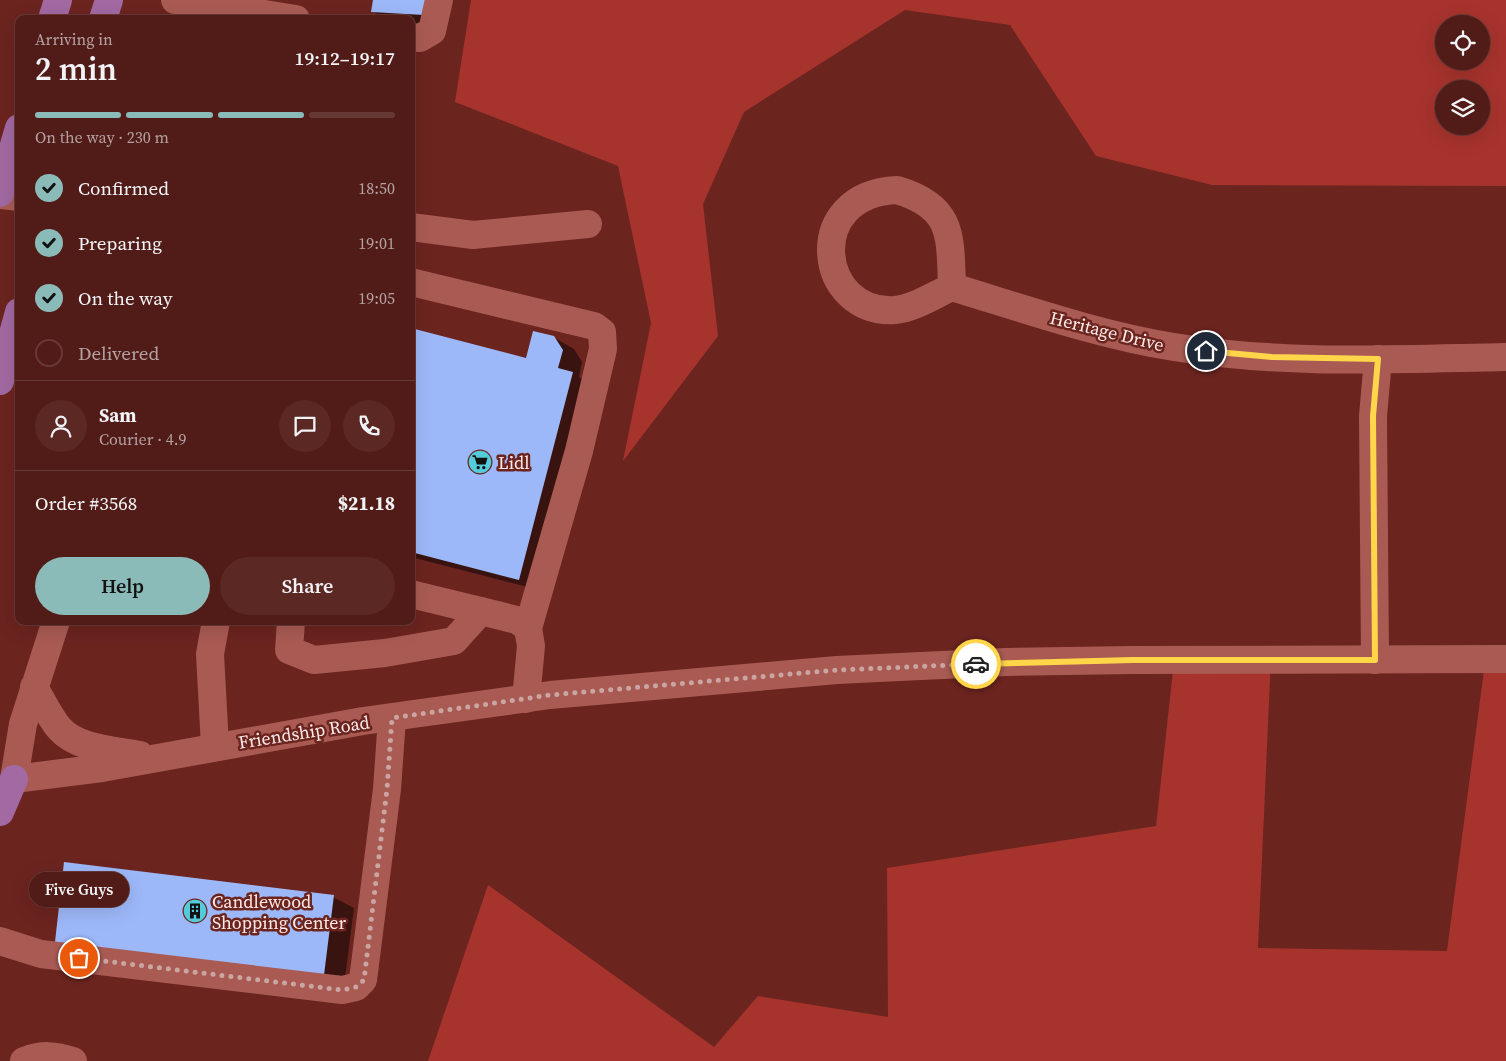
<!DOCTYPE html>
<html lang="en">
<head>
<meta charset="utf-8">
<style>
	:root { --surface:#511b17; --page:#5b2824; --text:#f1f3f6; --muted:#b4a1a1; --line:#673936; --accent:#8bbbb9 }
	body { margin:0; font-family:"Source Serif 4",serif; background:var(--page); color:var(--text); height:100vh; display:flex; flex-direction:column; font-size:19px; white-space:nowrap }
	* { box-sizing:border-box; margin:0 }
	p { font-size:16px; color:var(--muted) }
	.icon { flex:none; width:28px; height:28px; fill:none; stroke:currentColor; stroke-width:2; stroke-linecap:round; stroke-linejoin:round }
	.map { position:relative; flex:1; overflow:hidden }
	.panel { position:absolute; left:15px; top:15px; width:400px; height:610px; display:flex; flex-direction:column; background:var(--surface); border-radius:10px; box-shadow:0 5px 20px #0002,0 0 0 1px var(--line) }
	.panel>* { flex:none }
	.controls { position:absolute; left:1435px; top:15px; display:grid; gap:10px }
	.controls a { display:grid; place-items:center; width:55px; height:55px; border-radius:50%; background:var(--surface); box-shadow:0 5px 20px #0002,0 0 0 1px var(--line); font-size:25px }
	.pin { position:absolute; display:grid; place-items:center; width:42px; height:42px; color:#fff; margin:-21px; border:2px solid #fff; border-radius:50%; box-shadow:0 1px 5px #0007 }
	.courier { position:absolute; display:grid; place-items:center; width:50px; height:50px; margin:-25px; border:4px solid #ffd54a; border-radius:50%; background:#fff; color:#222; box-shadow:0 1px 6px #0007 }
	.bubble { position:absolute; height:35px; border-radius:18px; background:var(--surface); box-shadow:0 5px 20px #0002,0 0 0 1px var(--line); font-size:16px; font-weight:600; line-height:35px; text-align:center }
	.overview em { font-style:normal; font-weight:600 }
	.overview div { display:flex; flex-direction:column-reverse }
	.overview { display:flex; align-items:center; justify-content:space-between; height:85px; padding:0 20px }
	h1 { font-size:32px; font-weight:600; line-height:38px }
	.bar { display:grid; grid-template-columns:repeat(4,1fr); gap:8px 5px; align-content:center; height:60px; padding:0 20px }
	.bar i { height:6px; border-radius:4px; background:var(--line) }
	.bar .active { background:var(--accent) }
	.bar p { grid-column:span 4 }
	.line { display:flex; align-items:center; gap:12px; padding:0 20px; border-top:1px solid var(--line) }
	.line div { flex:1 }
	.round { display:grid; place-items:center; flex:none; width:52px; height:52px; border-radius:26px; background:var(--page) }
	ol { padding:0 20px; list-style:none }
	li { display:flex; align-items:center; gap:15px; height:55px }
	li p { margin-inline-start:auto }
	li .icon { padding:5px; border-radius:50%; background:var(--accent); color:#111; stroke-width:4 }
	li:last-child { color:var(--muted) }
	li i { width:28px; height:28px; border:2px solid var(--line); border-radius:50% }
	.action { display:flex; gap:10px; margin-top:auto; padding:10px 20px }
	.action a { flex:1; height:58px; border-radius:30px; background:var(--accent); color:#111; font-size:20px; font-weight:600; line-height:58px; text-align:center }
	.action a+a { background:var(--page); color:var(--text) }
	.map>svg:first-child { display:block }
	.green { fill:#a7332d; fill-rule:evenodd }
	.shadow { fill:#0007 }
	.building { fill:#9db8f9 }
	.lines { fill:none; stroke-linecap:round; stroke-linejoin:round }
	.minor { stroke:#a95b53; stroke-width:28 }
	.highway { stroke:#a269a2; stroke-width:28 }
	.done { stroke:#caa5a2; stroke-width:5; stroke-dasharray:0 9 }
	.route { stroke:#ffd54a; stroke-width:6 }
	.labels { text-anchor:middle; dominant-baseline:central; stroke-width:5; stroke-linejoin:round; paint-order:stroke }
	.street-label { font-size:18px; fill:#fdeae8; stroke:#6c241f }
	.poi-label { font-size:18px; fill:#fdeae8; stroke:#6c241f; text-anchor:start }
</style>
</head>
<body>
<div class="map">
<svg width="1506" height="1061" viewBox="0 0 1506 1061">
	<rect width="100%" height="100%" fill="#6c241f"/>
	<g class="green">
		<path d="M471,0H1506V186L1212,185L1096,156L1010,25L905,10L744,112L703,204L718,336L623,461L651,323L618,166L455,102ZM1444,24H1481V61H1444ZM1444,89H1481V126H1444Z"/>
		<path d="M1175,652L1271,657L1258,948L1447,951L1486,655L1506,654V1061H428L488,885L714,1047L758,996L888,1017L887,868L1156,826Z"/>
	</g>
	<g class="shadow">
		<path d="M374,0H448L444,26L411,24V19H385L372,11Z"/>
		<path d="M411,329L527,359L553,337L574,349L582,362L579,377L592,385L539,590L411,557Z"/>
		<path d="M333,897L354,908L344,986L76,953Z"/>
	</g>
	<g class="building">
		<path d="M373,0H427L424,15L371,12Z"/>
		<path d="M411,328L526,358L533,331L554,336L563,350L558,368L573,372L519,580L411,552Z"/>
		<path d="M64,862L334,895L324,975L55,942Z"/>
	</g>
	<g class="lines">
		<g class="minor">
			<path d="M175,0L296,19"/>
			<path d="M411,37L420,38L432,31L439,0"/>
			<path d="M897,190C954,207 950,236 952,287C934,295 915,308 895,310C817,315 802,194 897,190Z"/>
			<path d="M0,195L19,197"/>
			<path d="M411,227L473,235L588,224"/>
			<path d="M411,282L594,326L602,332L603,349L579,451L528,628L531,646L526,699"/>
			<path d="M952,287C1025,309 1099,335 1174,347C1283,365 1396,359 1506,357"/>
			<path d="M411,594L517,620L528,628"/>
			<path d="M56,621L23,724L14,779L102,768L363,721L550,695L837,670L1005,662L1133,660L1506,659"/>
			<path d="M291,621L289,650L314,660L385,653L454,641L481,611"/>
			<path d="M1375,660L1373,416L1378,359"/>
			<path d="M34,687C42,700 49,716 59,728C77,749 114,750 140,755"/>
			<path d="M215,746L210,654L216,621"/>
			<path d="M0,941L41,954L342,990L356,987L363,980L387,789L392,718"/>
			<path d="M24,1061C42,1054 55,1055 73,1061"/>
		</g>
		<g class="highway">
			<path d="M52,19L58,0"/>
			<path d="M103,19L109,0"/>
			<path d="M0,193L19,128"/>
			<path d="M0,381L19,312"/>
			<path d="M0,812L14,779"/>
		</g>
	</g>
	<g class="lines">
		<path class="done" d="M79,958L342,990L356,987L364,980L387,789L392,718L550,695L837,670L976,664"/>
		<path class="route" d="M976,664L1133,660H1375L1373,416L1378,359L1272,357L1206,351"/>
	</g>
	<defs>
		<g id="supermarket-disc" transform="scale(1.25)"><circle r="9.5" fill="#53cbda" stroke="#6c241f"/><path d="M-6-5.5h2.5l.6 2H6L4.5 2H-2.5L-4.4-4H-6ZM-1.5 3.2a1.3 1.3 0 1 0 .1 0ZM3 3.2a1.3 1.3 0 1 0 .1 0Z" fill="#111"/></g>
		<g id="building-disc" transform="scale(1.25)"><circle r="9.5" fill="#53cbda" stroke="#6c241f"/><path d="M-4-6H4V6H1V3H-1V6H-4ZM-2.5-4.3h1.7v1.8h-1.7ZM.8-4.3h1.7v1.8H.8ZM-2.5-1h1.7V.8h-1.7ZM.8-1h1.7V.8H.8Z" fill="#111"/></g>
	</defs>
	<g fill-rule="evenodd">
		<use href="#supermarket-disc" x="480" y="462"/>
		<use href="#building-disc" x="195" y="911"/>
	</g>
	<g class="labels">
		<g class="street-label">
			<text transform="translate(1107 331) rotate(14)">Heritage Drive</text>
			<text transform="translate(304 732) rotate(-9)">Friendship Road</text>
		</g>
		<g class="poi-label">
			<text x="498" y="462">Lidl</text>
			<text x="212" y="901">Candlewood<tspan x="212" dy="21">Shopping Center</tspan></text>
		</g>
	</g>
</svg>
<div class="controls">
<a><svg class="icon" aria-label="locate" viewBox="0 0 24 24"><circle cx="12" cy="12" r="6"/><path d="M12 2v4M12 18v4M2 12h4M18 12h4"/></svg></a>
<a><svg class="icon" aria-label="layers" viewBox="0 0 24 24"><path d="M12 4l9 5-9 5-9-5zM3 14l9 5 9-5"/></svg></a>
</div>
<div class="pin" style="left:79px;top:958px;background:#ea580c"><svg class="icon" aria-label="bag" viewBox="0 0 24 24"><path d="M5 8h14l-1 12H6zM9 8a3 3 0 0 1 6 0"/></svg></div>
<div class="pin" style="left:1206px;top:351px;background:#1f2937"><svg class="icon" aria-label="home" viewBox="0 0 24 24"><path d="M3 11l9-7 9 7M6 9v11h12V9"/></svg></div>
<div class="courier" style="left:976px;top:664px"><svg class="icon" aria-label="car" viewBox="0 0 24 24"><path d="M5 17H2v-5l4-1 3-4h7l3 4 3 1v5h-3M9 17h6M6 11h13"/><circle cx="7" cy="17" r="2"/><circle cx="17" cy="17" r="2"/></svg></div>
<div class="bubble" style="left:29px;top:872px;width:100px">Five Guys</div>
<section class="panel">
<div class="overview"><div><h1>2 min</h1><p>Arriving in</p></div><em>19:12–19:17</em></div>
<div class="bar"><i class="active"></i><i class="active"></i><i class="active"></i><i></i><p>On the way · 230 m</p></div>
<ol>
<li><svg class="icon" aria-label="check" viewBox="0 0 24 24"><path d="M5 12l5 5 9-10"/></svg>Confirmed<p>18:50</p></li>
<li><svg class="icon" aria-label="check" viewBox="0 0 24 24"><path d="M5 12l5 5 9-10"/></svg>Preparing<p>19:01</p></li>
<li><svg class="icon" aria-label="check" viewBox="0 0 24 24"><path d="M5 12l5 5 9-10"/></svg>On the way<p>19:05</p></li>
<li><i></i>Delivered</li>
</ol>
<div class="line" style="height:90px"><a class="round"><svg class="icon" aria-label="person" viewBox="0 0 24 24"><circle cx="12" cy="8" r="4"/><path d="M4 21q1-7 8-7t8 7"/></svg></a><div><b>Sam</b><p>Courier · 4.9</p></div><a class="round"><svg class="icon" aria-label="chat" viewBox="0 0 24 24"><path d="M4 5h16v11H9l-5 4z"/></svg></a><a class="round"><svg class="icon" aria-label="phone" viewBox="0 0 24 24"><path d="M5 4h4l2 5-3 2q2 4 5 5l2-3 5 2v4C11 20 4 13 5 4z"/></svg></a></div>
<div class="line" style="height:65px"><div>Order #3568</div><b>$21.18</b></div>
<div class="action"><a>Help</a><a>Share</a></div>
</section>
</div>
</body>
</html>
